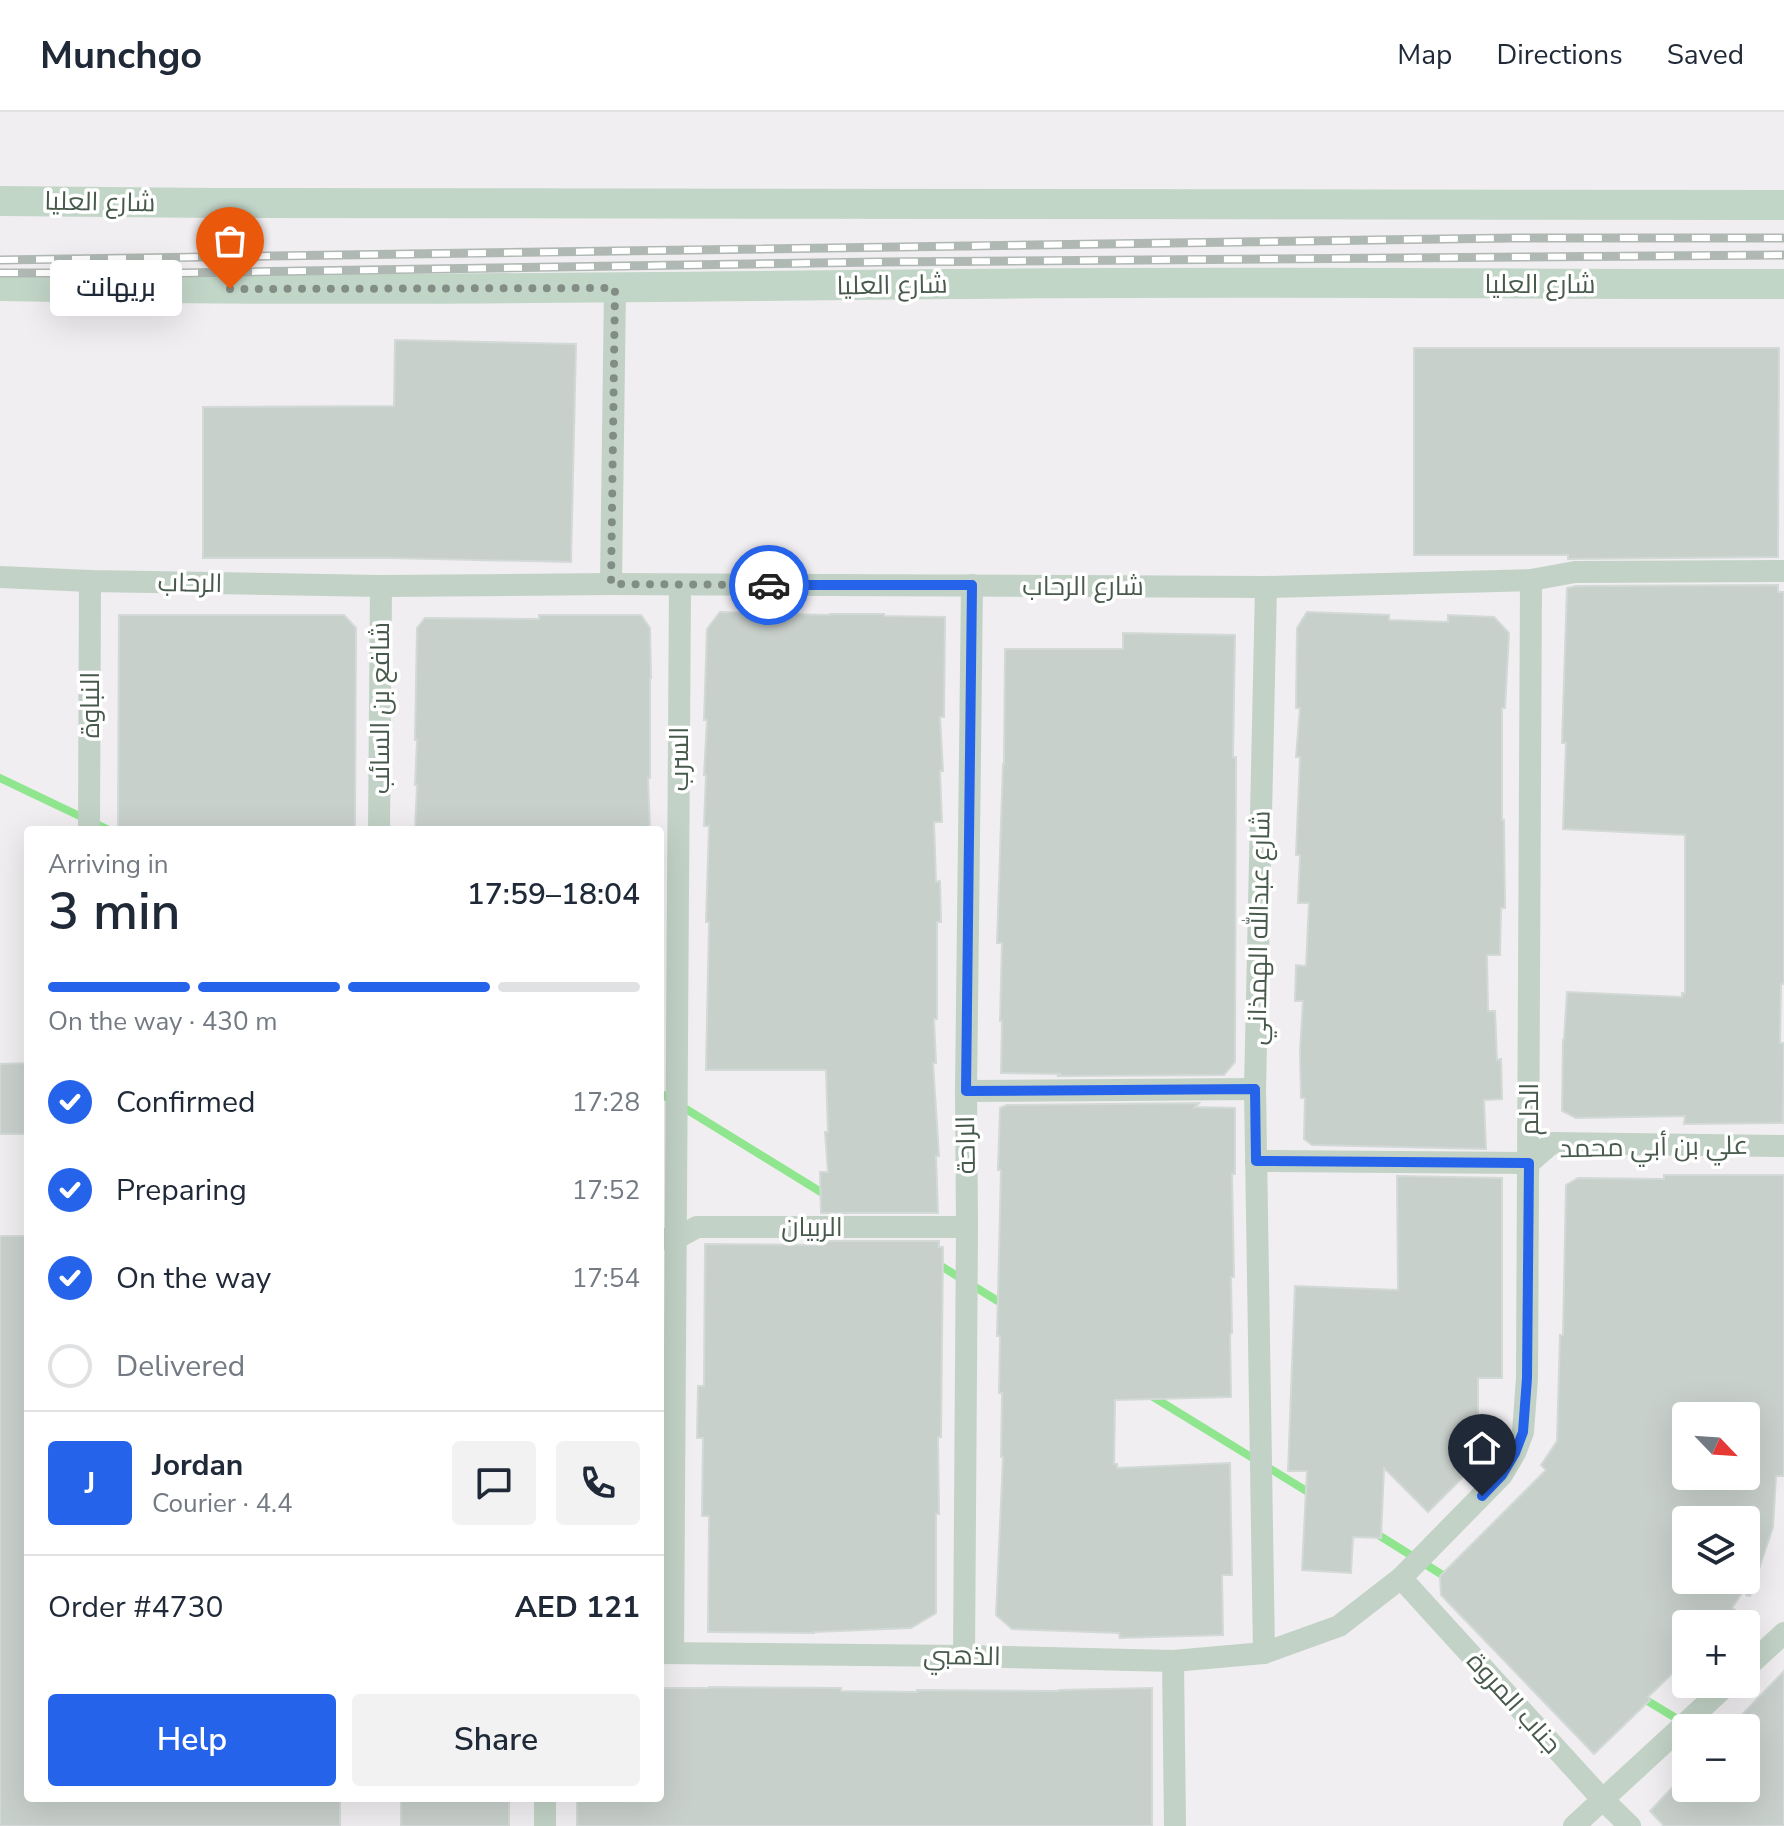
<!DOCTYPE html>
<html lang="en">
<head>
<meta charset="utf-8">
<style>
	:root { --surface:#fff; --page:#f2f2f3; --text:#1f2937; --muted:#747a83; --line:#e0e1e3; --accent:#2563eb }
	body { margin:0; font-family:"Nunito Sans",Cairo,sans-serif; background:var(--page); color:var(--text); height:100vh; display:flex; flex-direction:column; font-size:30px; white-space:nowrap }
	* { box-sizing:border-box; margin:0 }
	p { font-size:26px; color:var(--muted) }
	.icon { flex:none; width:44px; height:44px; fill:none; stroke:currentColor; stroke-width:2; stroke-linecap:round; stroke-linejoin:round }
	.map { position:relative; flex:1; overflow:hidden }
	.sheet { position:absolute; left:24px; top:714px; width:640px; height:976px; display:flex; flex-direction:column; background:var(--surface); border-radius:8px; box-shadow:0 8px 32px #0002 }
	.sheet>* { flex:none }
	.needle { width:52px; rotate:115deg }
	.buttons { position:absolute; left:1672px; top:1290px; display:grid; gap:16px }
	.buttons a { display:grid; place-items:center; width:88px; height:88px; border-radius:8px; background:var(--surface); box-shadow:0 8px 32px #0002; font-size:40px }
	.pin { position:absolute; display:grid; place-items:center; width:68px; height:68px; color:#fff; margin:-82px -34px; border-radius:50% 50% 50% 0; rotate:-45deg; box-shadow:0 0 8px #0007 }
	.pin .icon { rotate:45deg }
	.courier { position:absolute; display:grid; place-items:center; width:80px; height:80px; margin:-40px; border:6px solid #2563eb; border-radius:50%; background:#fff; color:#222; box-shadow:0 2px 10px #0007 }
	.bubble { position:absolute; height:56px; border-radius:8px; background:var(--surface); box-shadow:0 8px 32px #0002; font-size:26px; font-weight:600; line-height:56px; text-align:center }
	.headline em { font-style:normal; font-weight:600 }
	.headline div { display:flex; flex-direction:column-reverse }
	.headline { display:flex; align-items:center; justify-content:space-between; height:136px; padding:0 24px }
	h1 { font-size:52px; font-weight:600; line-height:60px }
	.bar { display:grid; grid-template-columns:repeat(4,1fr); gap:12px 8px; align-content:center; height:96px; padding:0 24px }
	.bar i { height:10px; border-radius:6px; background:var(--line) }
	.bar .on { background:var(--accent) }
	.bar p { grid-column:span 4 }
	.line { display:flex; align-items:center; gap:20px; padding:0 24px; border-top:2px solid var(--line) }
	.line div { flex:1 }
	.round { display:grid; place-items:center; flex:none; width:84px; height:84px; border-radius:8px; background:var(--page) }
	ol { padding:0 24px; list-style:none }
	li { display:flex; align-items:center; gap:24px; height:88px }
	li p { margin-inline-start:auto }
	li .icon { padding:8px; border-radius:50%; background:var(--accent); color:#fff; stroke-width:4 }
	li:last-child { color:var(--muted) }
	li i { width:44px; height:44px; border:4px solid var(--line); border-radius:50% }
	.action { display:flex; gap:16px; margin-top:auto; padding:16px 24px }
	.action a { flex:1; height:92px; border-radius:8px; background:var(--accent); color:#fff; font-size:32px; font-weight:600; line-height:92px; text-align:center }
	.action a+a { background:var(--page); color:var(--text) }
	header { display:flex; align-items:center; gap:48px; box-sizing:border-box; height:112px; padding:0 40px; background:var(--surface); border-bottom:2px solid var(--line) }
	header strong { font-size:38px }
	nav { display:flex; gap:44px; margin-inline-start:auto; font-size:28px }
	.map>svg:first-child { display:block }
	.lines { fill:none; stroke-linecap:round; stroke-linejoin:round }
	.stream { stroke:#90e68f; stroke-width:8 }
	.building { fill:#c8d0cc; stroke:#d2d9d6; stroke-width:2; fill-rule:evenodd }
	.street { stroke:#c2d2c6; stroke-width:22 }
	.secondary { stroke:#c2d6c8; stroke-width:30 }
	.rail-casing { stroke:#b0b8b3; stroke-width:9 }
	.rail { stroke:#fff; stroke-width:6; stroke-dasharray:18; stroke-linecap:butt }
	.done { stroke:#828e85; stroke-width:8; stroke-dasharray:0 14.4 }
	.route { stroke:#2563eb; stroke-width:10 }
	.labels { text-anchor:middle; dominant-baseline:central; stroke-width:7; stroke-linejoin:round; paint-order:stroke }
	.street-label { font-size:26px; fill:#475a4c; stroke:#fff }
</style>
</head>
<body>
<header>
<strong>Munchgo</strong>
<nav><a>Map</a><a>Directions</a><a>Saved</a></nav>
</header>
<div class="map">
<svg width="1784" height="1714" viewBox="0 0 1784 1714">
	<rect width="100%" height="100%" fill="#f0eef0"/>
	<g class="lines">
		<g class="stream">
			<path d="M0,666L109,718"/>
			<path d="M660,981L829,1085"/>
			<path d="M936,1151L1006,1194"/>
			<path d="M1150,1283L1313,1383"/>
			<path d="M1372,1419L1449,1467"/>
			<path d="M1641,1585L1684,1611"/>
		</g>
	</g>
	<g class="building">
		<path d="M395,228L576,232L571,450L390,446H203V295L394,294Z"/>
		<path d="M1414,236H1779L1778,445L1568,447V443H1414Z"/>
		<path d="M1778,473V480H1784V872H1781L1780,931H1784L1783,1011L1684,1012L1685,1004L1576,1006L1562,999L1563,928H1564L1567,880L1682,885V881H1685V723L1563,717L1566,631H1562L1567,476L1576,474Z"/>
		<path d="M720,500L830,503V502H884V504L945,505L944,605H940L943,659H940L942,710H934L936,770L940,769L941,810H937V907H934L936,951H933L939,1044H936L938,1101H821L820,1060H828L825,1020H828L826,958H706L709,810H706L709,714H704L706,663H704L707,608H704L707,517Z"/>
		<path d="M1307,500L1389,503V508L1448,510V503L1494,505L1509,521L1505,596H1502V708H1504L1505,796H1501L1500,843H1487L1488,899H1495L1497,948L1501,947L1502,987L1484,988L1486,1037L1312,1033L1304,1027L1305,986H1301L1300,939L1303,889H1295L1296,853L1306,854L1309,791H1298L1300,743H1296L1300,645H1296L1300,596H1296L1297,516Z"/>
		<path d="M119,503H344L356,516L355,716L118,717Z"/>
		<path d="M539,503H641L650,516L651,566H650V666H648L650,717L415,718L417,673H415L417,628H415L417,516L425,506L539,507Z"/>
		<path d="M1123,521L1235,523L1233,645H1236L1235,950L1224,963L1057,964L1061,962L1001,961L1002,909H1000L1002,831H997L1003,652H1004L1005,537H1123Z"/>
		<path d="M28,951V1022H0V952Z"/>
		<path d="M1199,991L1195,995L1235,996V1062H1232L1234,1165H1231L1232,1221L1230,1222L1231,1285L1115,1288L1114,1352H1117V1356L1230,1351L1232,1463H1222L1223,1523L1120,1526L1119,1521L1012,1517L996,1503L1003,1345H1001L1002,1281H999L1000,1224H997L1001,1058H998L1000,996L1007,993Z"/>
		<path d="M1664,1063H1784V1364H1776L1773,1415L1750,1484L1746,1483V1475L1732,1496L1735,1498L1721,1512H1686V1545L1675,1555L1677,1557L1648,1585L1650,1588L1594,1642L1441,1483L1440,1464L1546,1358L1541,1353L1557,1329L1560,1223H1563L1566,1073L1578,1066L1664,1067ZM1677,1304H1746V1364H1675ZM1686,1408H1746V1468H1686Z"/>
		<path d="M1397,1064L1502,1066V1266H1478V1350L1428,1400L1384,1356L1381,1426L1353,1425L1351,1461L1302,1458L1307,1359H1288L1295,1174L1398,1178Z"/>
		<path d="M0,1124H28V1686H340V1714H0Z"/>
		<path d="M822,1129H939V1135H943L941,1325H938L939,1402H936V1501L911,1516L814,1520V1521L708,1520L709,1404H702L703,1326H697L698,1274H704L705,1132L822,1133Z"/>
		<path d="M1784,1559V1714H1664L1650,1699L1686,1661V1676H1746V1616H1729Z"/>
		<path d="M709,1575L841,1576V1579L917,1580V1578L1059,1579V1578L1152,1576V1714H577V1686H660V1576H709Z"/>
		<rect x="401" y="1686" width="108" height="28"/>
	</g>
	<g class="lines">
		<g class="street">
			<path d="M0,465L90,469L381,474L611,472L1266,475L1531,468L1575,460L1784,459"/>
			<path d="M611,472L615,176"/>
			<path d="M89,718L90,469"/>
			<path d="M379,718L381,474"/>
			<path d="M966,979L1255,977"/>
			<path d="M1256,1049L1529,1051L1552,1031L1784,1034"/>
			<path d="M663,1127H675L697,1115H967"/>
			<path d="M1401,1466L1602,1687L1630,1714"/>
			<path d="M673,1540L680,474"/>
			<path d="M660,1541L964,1544L1173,1549L1264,1541L1339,1514L1401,1466L1502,1363L1515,1341L1523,1320L1527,1266L1531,468"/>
			<path d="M1264,1541L1255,977L1266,475"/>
			<path d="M964,1544L967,1115L966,979L972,473"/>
			<path d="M1173,1549L1175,1714"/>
			<path d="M1746,1556L1784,1521"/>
			<path d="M545,1714V1686"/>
			<path d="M1574,1714L1728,1572"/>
		</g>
		<g class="secondary">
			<path d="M0,89L217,91L1784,93"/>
			<path d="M0,174C317,180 633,175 950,172C1228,169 1506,172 1784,172"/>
		</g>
		<g class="rail-casing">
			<g id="rail">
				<path d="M0,148L1514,126H1784"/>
				<path d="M0,161H181L880,150L1784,143"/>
			</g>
		</g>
		<use href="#rail" class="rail"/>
	</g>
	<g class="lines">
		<path class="done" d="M230,177L615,176L611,472L769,473"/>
		<path class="route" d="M769,473H972L966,979L1255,977L1256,1049L1529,1051L1527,1266L1523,1320L1515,1341L1502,1363L1482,1384"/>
	</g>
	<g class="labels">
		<g class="street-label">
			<text transform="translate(100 90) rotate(1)">شارع العليا</text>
			<text x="1540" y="172">شارع العليا</text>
			<text transform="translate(892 173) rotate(-1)">شارع العليا</text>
			<text transform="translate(190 471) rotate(1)">الرحاب</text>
			<text x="1083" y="474">شارع الرحاب</text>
			<text transform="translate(90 593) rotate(-90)">النباوة</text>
			<text transform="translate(380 596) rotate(-90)">شافع بن السائب</text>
			<text transform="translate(679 647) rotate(-90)">السرب</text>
			<text transform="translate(1259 816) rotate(-89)">شارع عبدالله الهمذاني</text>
			<text transform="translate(1529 997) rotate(-90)">الدلم</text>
			<text transform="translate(966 1033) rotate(-91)">الراحة</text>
			<text transform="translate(1654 1035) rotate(-1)">علي بن أبي محمد</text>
			<text x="812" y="1115">الربيان</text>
			<text transform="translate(962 1544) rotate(1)">الذهبي</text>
			<text transform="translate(1514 1591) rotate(48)">جناب المروة</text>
		</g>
	</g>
</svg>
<div class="buttons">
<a><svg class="needle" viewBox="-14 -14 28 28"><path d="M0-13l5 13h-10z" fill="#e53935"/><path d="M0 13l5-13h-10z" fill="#747a83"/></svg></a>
<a><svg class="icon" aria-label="layers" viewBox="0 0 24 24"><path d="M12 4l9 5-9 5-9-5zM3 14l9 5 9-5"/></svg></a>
<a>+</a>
<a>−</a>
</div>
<div class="pin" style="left:230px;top:177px;background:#ea580c"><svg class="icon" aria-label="bag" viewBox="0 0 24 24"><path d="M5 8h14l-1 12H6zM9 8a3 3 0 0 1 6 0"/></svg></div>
<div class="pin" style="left:1482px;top:1384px;background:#1f2937"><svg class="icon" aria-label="home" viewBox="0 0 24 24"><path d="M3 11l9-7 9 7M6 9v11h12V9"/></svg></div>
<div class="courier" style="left:769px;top:473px"><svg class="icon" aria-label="car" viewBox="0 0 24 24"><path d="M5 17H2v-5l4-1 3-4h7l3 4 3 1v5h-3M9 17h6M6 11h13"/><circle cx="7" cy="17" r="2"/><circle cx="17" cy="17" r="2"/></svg></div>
<div class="bubble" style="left:50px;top:148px;width:132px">بريهانت</div>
<section class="sheet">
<div class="headline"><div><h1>3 min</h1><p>Arriving in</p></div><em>17:59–18:04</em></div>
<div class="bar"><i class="on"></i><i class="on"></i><i class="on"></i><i></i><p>On the way · 430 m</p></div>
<ol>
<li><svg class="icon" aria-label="check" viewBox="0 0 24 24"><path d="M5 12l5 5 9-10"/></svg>Confirmed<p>17:28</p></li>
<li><svg class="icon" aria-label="check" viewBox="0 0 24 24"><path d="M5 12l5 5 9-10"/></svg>Preparing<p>17:52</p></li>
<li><svg class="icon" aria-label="check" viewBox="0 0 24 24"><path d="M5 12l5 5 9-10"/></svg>On the way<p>17:54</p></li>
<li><i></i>Delivered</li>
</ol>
<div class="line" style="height:144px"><b class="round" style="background:var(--accent);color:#fff">J</b><div><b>Jordan</b><p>Courier · 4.4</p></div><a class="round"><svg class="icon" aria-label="chat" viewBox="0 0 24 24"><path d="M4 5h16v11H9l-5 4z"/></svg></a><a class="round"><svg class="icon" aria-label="phone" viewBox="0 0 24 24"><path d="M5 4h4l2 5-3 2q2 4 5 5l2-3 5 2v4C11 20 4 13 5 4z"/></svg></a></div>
<div class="line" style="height:104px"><div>Order #4730</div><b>AED 121</b></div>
<div class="action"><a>Help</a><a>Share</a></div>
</section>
</div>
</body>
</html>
